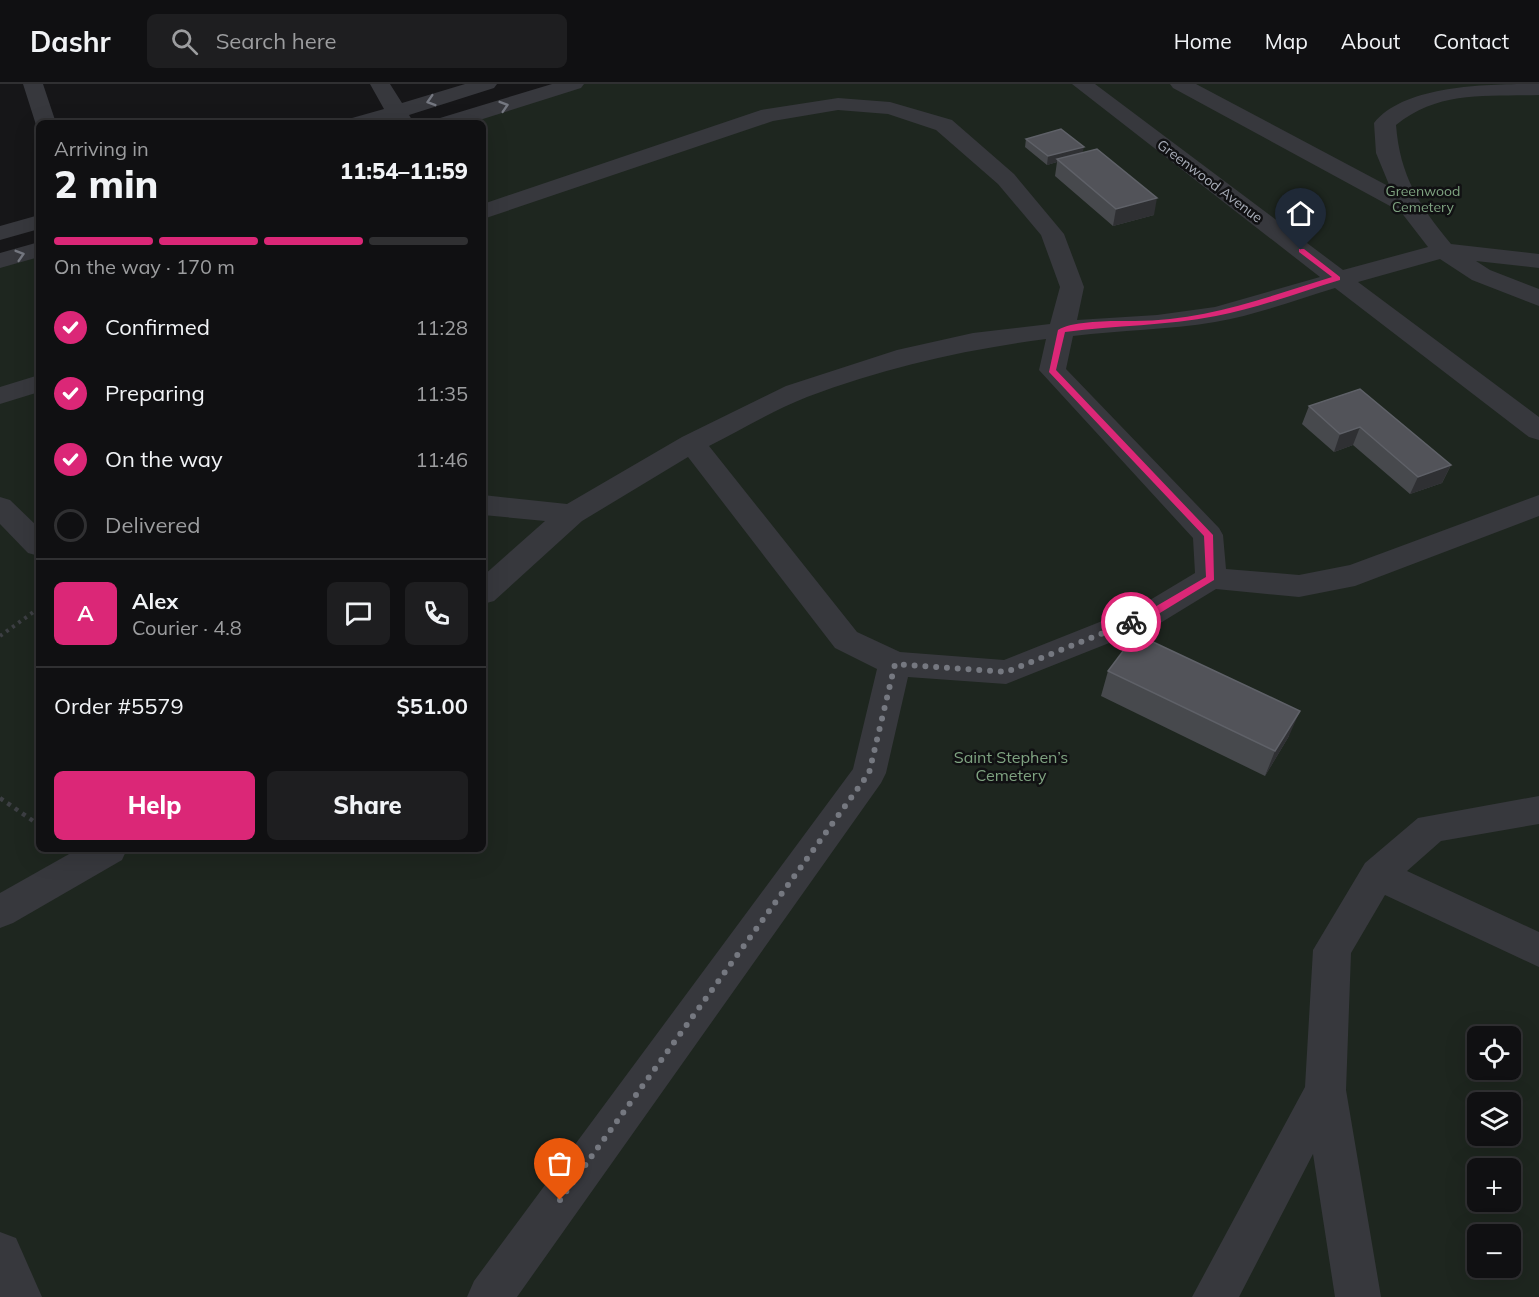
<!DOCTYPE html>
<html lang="en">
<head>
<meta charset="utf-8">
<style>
	:root { --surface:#101012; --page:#1e1e20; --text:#f1f3f6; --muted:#9c9d9f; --line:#303032; --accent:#db2777 }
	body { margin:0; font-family:Mulish,sans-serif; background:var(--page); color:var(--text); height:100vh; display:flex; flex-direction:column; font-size:22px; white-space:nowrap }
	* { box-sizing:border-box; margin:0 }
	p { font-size:20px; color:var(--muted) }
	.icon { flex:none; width:33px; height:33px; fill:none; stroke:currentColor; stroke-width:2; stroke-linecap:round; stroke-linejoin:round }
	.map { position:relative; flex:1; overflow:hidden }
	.details { position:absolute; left:36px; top:36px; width:450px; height:732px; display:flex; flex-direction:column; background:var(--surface); border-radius:9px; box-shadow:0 6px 24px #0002,0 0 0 2px var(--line) }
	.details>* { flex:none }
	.tools { position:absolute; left:1467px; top:942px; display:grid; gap:12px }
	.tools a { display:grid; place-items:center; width:54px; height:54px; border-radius:9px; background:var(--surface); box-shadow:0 6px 24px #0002,0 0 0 2px var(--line); font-size:30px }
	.pin { position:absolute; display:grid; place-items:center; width:51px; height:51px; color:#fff; margin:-62px -26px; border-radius:50% 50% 50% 0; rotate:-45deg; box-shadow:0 0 6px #0007 }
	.pin .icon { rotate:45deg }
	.courier { position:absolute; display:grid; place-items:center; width:60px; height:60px; margin:-30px; border:4px solid #db2777; border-radius:50%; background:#fff; color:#222; box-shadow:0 2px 8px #0007 }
	.head em { font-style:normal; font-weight:800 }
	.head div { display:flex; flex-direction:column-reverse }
	.head { display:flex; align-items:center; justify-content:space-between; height:102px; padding:0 18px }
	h1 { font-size:39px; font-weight:800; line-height:45px }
	.bar { display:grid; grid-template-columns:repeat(4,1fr); gap:9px 6px; align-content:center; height:72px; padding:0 18px }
	.bar i { height:8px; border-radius:4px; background:var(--line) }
	.bar .selected { background:var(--accent) }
	.bar p { grid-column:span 4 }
	.line { display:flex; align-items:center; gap:15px; padding:0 18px; border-top:2px solid var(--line) }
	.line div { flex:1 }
	.round { display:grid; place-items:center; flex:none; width:63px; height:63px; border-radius:9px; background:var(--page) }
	ol { padding:0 18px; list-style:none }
	li { display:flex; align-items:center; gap:18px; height:66px }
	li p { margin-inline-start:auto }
	li .icon { padding:6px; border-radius:50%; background:var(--accent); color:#fff; stroke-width:4 }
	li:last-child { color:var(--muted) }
	li i { width:33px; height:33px; border:3px solid var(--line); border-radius:50% }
	.cta { display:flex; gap:12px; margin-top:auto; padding:12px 18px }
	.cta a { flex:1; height:69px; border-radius:9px; background:var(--accent); color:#fff; font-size:24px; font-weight:800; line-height:69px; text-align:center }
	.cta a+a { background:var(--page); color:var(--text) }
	header { display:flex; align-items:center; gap:36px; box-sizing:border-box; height:84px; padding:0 30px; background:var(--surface); border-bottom:2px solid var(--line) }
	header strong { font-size:28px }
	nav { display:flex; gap:33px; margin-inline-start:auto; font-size:21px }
	.search { width:420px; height:54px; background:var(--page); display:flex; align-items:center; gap:15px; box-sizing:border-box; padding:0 21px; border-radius:9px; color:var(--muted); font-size:22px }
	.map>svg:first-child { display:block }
	.green { fill:#1e261f; fill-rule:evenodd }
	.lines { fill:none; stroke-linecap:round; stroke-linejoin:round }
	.path-far1 { stroke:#3d3f44; stroke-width:4; stroke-dasharray:3 4.5; stroke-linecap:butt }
	.path { stroke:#3d3f44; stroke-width:4.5; stroke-dasharray:4 5; stroke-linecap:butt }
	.minor { fill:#37383d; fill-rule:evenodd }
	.wall { fill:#47494d }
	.shaded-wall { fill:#2f3033 }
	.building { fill:#525359; stroke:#5f6168; stroke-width:1.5 }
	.oneway { stroke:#757881 }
	.route { fill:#db2777 }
	.done { stroke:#757880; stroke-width:6; stroke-dasharray:0 10.8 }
	.labels { text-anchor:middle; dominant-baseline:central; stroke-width:5; stroke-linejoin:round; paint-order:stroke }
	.far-street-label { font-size:14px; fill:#a8adb8; stroke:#111113 }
	.far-park-label { font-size:14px; fill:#7fa381; stroke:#111113 }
	.park-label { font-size:16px; fill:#7fa381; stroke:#111113 }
</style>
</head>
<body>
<header>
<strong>Dashr</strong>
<div class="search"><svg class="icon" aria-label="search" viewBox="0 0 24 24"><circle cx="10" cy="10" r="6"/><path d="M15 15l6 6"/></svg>Search here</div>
<nav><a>Home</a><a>Map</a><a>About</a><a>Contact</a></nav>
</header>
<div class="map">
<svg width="1539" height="1213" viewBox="0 0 1539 1213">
	<rect width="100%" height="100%" fill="#161618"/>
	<path class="green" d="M574,0H1539V1213H0V177L39,165V765H483V39H448ZM1478,952H1510V986H1478ZM1478,1018H1510V1052H1478ZM1478,1084H1510V1118H1478ZM1478,1150H1510V1184H1478Z"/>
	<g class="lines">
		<path class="path-far1" d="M0,552L39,524"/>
		<path class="path" d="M0,714L39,741"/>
		<g class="minor">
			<path d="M23,0H43L56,39H39L37,44Z"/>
			<path d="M370,0H390L402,19L465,0H497L494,4L409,31L414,39H392L391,36L349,39L352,34L384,25Z"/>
			<path d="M552,0H584L581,4L470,39H437L440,34Z"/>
			<path d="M1072,0H1095L1343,186L1428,163L1401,128L1173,4L1170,0H1196L1390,103L1376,69L1374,39C1405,0 1491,0 1539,0V11C1486,13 1440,6 1396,41C1400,92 1419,121 1451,160L1539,170V184L1476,177L1490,186L1539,205V222L1472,196L1440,175L1358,198L1539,333V356L1529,353L1335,204C1296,216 1256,231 1215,238C1168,246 1121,246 1073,252L1066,285L1219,444L1223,451L1226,485L1299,491L1350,481L1539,411V432L1355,502L1299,513L1216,505L1162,538L1006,600L908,593L886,689L881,699L517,1213H467L474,1197L853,685L877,585L835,564L688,373L582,437L494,517L483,520V492L545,437L483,431V411L567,420L682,353L786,302L897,266L973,249L1050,240L1060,203L1041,151L998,100L936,46L888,30L838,26L773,37L483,135V120L761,26L838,14L890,18L952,36L1014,90L1064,150L1084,203L1077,236L1157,231L1215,223L1320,193ZM1046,255L1039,286L1193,454L1195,489L1140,522L1004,576L900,568L857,548L709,362C741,346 774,326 807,313C886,283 964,266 1046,255Z"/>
			<path d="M39,131V145L0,156V142Z"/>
			<path d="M39,158V173L0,184V169Z"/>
			<path d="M39,291V308L0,320V303Z"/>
			<path d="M0,413L10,416L39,444V472L28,469L0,440Z"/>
			<path d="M1539,712V740L1441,757L1407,787L1539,848V883L1385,811L1351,869L1346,1006L1381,1213H1335L1313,1070L1239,1213H1192L1305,1003L1313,866L1365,779L1418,734Z"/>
			<path d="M78,765H127L122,776L13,839L0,844V809Z"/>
			<path d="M0,1148L16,1154L42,1213H0Z"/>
		</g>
	</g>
	<g class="wall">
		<path d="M1026,55L1083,69L1154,131L1113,142L1055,92L1057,78L1047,81L1025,63Z"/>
		<path d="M1309,322L1451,381L1442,399L1410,410L1353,361L1334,368L1302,340Z"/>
		<path d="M1108,587L1289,652L1265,692L1101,612Z"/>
	</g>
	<g class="shaded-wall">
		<path d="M1084,63L1082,71L1057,75V78L1047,81L1048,72Z"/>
		<path d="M1157,114L1154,131L1113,142L1116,125Z"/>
		<path d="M1360,343L1353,361L1334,368L1340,350Z"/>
		<path d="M1451,381L1442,399L1410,410L1418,393Z"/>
		<path d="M1300,627L1289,652L1265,692L1275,667Z"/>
	</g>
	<g class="building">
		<path d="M1061,45L1084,63L1048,72L1026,55Z"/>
		<path d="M1097,65L1157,114L1116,125L1057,75Z"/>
		<path d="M1360,305L1451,381L1418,393L1360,343L1340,350L1309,322Z"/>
		<path d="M1136,550L1300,627L1275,667L1108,587Z"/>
	</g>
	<defs><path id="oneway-chevron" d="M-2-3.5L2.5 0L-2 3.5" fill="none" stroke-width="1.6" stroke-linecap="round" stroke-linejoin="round" transform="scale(1.5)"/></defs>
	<g class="oneway">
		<use href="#oneway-chevron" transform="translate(431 17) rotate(163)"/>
		<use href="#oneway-chevron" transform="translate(504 22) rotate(-17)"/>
		<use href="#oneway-chevron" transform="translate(20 171) rotate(-17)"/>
	</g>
	<path class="route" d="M1299,165H1304L1340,193V196C1300,208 1258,224 1216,232C1166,242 1116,241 1065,248L1056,286L1213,451L1214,496L1155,532L1128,540V536L1148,527L1206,493L1204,452L1049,288L1058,246C1074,236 1116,237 1135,237C1203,237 1268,213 1332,193L1299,168Z"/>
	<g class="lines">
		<path class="done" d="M560,1116L869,689L895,580L1006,588L1131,538"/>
	</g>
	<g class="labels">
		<g class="far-street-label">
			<text transform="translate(1210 97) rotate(37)">Greenwood Avenue</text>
		</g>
		<g class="far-park-label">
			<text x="1423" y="107">Greenwood<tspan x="1423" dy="16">Cemetery</tspan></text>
		</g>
		<g class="park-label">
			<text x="1011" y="673">Saint Stephen’s<tspan x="1011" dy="18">Cemetery</tspan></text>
		</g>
	</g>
</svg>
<div class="tools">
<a><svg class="icon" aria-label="locate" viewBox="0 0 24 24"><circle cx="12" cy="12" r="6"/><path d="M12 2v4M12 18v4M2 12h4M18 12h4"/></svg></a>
<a><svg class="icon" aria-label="layers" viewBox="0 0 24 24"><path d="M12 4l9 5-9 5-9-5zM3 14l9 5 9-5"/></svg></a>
<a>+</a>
<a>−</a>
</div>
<div class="pin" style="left:560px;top:1116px;background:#ea580c"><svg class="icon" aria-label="bag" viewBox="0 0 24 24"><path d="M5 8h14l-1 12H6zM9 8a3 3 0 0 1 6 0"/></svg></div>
<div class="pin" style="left:1301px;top:166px;background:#1f2937"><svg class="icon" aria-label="home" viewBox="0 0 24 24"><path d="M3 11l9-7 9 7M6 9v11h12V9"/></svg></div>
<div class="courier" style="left:1131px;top:538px"><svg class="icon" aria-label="bike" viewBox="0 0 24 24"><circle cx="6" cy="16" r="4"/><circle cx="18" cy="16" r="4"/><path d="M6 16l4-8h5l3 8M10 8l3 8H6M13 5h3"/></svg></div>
<section class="details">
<div class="head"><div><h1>2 min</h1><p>Arriving in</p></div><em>11:54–11:59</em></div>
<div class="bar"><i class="selected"></i><i class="selected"></i><i class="selected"></i><i></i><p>On the way · 170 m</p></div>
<ol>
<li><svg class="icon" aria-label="check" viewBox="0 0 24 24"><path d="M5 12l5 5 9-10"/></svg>Confirmed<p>11:28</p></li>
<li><svg class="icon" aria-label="check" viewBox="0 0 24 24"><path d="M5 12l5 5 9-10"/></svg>Preparing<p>11:35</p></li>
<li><svg class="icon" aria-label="check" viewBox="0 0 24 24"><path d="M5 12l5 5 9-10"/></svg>On the way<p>11:46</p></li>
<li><i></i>Delivered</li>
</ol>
<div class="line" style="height:108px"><b class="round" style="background:var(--accent);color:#fff">A</b><div><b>Alex</b><p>Courier · 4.8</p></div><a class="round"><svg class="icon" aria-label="chat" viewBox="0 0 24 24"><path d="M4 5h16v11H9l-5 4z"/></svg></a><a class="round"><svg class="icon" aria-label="phone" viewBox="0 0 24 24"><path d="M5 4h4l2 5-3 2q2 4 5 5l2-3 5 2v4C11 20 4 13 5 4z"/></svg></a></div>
<div class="line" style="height:78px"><div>Order #5579</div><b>$51.00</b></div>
<div class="cta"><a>Help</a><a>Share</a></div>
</section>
</div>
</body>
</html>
